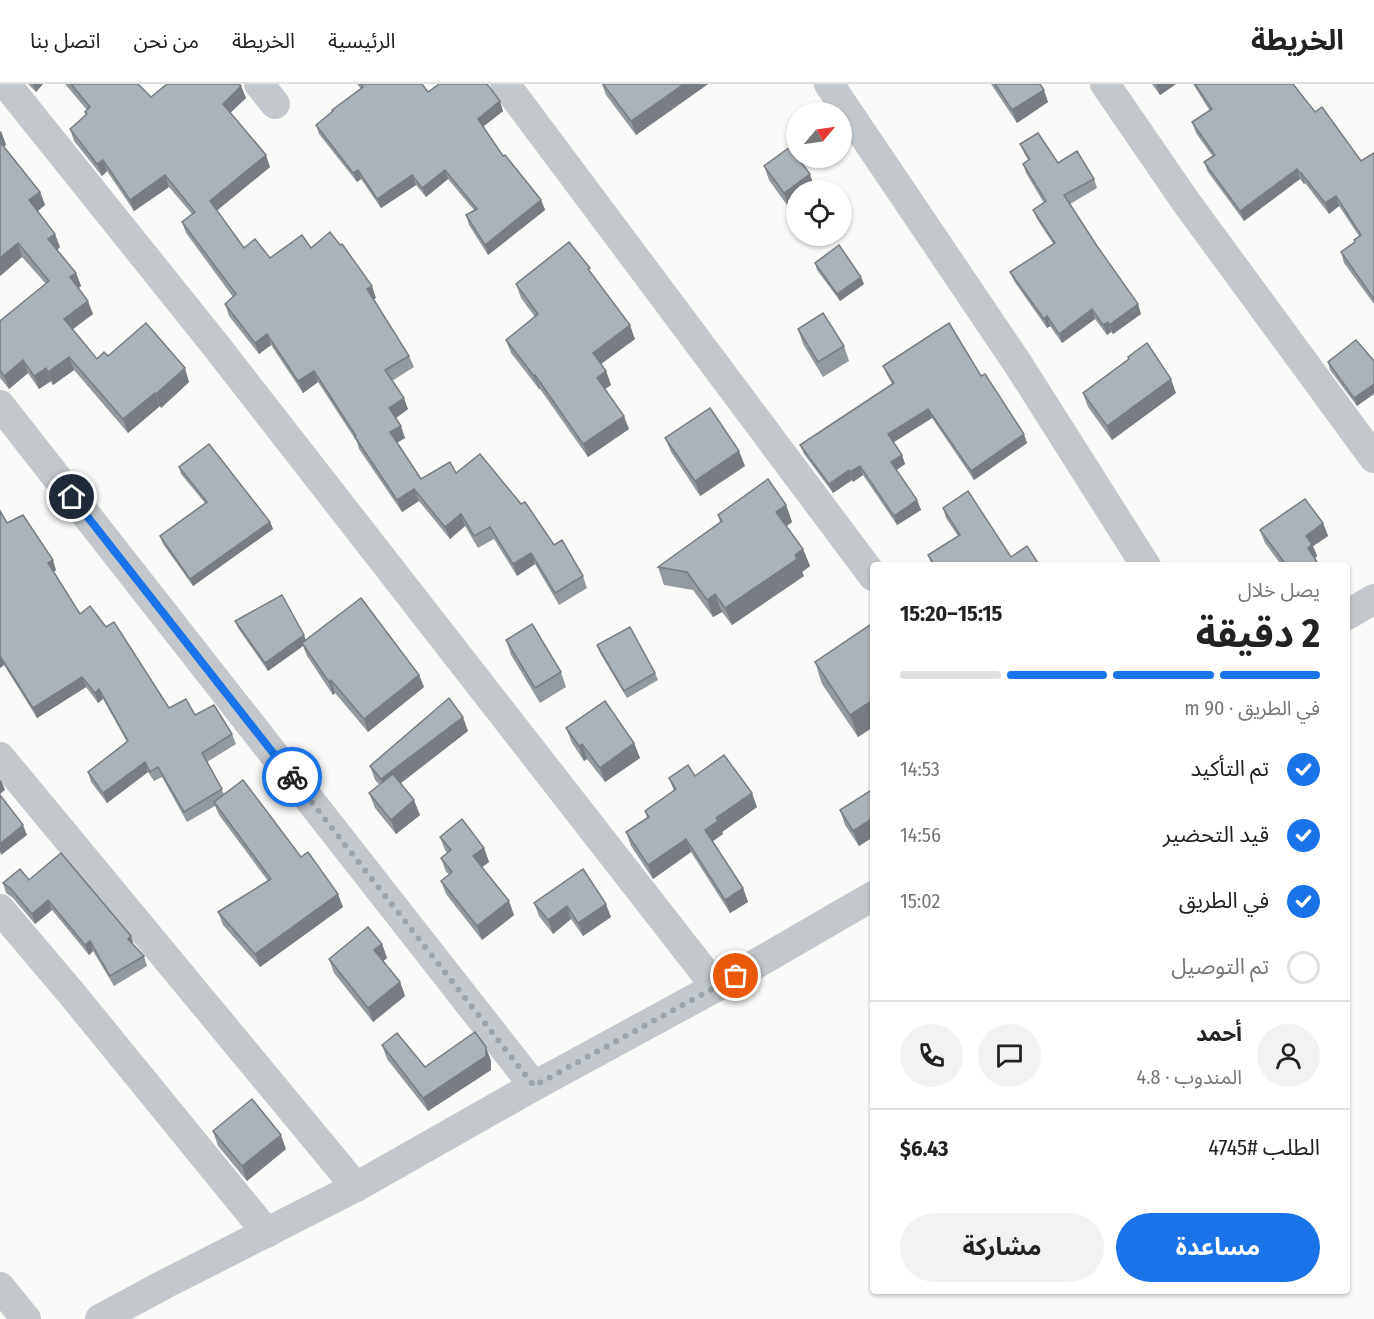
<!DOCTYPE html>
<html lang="ar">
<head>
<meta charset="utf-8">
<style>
	:root { --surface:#fff; --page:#f2f2f2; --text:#222; --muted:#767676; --line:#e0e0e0; --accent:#1a73e8 }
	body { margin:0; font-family:"Fira Sans Condensed","Noto Sans Arabic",sans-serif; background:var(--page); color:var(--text); direction:rtl; height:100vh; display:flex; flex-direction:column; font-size:22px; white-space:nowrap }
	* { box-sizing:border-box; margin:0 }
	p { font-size:20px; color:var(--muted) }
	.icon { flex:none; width:33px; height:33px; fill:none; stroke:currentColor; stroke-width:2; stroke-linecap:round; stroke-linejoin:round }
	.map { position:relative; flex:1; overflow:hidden; direction:ltr }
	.sheet { position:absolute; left:870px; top:478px; width:480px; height:732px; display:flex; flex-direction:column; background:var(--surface); border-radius:6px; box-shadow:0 2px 4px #0004; direction:rtl }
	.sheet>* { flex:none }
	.needle { width:39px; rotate:61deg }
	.controls { position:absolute; left:786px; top:18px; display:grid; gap:12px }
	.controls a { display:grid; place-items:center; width:66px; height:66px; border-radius:50%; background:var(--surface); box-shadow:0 2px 4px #0004; font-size:30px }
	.pin { position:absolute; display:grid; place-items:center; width:51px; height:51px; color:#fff; margin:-26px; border:3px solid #fff; border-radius:50%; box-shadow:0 2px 6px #0007 }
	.courier { position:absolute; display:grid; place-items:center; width:60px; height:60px; margin:-30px; border:4px solid #1a73e8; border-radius:50%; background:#fff; color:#222; box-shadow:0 2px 8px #0007 }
	.head em { font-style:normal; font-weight:700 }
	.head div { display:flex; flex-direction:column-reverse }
	.head { display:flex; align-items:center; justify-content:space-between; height:102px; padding:0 30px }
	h1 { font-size:39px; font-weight:700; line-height:45px }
	.bar { display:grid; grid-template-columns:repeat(4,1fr); gap:9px 6px; align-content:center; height:72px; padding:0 30px }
	.bar i { height:8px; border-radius:4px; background:var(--line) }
	.bar .active { background:var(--accent) }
	.bar p { grid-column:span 4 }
	.line { display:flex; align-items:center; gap:15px; padding:0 30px; border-top:2px solid var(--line) }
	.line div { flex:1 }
	.round { display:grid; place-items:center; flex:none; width:63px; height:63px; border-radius:32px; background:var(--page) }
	ol { padding:0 30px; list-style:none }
	li { display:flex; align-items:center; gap:18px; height:66px }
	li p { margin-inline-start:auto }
	li .icon { padding:6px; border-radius:50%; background:var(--accent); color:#fff; stroke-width:4 }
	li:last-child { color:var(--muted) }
	li i { width:33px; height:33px; border:3px solid var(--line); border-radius:50% }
	.button { display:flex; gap:12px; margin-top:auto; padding:12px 30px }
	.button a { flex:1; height:69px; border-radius:36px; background:var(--accent); color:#fff; font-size:24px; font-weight:700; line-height:69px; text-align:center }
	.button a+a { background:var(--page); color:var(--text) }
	header { display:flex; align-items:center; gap:36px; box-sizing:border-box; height:84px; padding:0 30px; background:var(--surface); border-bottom:2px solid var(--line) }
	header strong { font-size:28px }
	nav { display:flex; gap:33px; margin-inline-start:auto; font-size:21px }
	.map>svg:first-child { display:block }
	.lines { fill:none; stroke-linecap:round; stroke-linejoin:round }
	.street { stroke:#c3c8cc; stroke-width:30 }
	.wall { fill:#929a9f }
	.shaded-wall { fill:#777d82 }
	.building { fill:#aab3b9; stroke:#777d82; stroke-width:1.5 }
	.done { stroke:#99a4ac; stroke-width:6; stroke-dasharray:0 10.8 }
	.route { stroke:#1a73e8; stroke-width:8 }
</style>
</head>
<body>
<header>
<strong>الخريطة</strong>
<nav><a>الرئيسية</a><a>الخريطة</a><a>من نحن</a><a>اتصل بنا</a></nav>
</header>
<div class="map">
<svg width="1374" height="1235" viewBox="0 0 1374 1235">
	<rect width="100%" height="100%" fill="#fafaf8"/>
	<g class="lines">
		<g class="street">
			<path d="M6,0L213,258L716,903"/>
			<path d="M259,0L275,20"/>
			<path d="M505,0L873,492"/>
			<path d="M829,0L1018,280L1146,482"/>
			<path d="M1105,0L1186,118L1374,374"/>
			<path d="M0,321L534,1002"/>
			<path d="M1347,531L1374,515"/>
			<path d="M0,673L356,1103"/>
			<path d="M0,825L72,910L267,1149"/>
			<path d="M0,1203L26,1235"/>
			<path d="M100,1235L165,1200L356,1103L534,1002L716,903L873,812"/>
		</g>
	</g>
	<g class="wall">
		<path d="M28,0H43L36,8Z"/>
		<path d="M65,0H138L151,13L241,2L246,14L230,29L270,83L217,126L244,164L270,174L311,164L376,214L374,215L409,272L414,283L392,297L408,325L396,334L405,354L397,359L421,395L456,389L554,461L583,492L587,504L559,521L535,480L517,492L494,455L478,464L465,442L450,455L419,417L402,428L359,365L357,358L318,298L303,309L271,261L259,270L229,232L225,220L233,213L186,149L182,138L192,130L169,103L134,127L107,87L102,92L74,57L70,45L86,31L85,28L87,26Z"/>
		<path d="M357,0H422L428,8L503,27L483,43L503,72L541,116L545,126L488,171L469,141L466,131L474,126L448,95L426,113L416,101L381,124L361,95L357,98L319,50L316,41L361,5Z"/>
		<path d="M602,0H708L636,51L606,11Z"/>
		<path d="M991,0H1040L1048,18L1017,39Z"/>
		<path d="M1152,0H1176L1160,11Z"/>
		<path d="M1193,0H1293L1315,28L1361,77L1374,69V220L1344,179L1341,168L1354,158V156L1359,152L1339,122L1329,130L1305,99L1304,100L1300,95L1244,137L1208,88L1204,78L1213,73L1196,49L1192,38L1210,27Z"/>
		<path d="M1,47L6,61L4,62L40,108L45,121L38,127L60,163L57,166L76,189L81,202L78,204L93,230L73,245L97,275L108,272L189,298L161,324L160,322L128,349L74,286L53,301L51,297L39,305L28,289L9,305L0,294V237L46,200L22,173L0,192Z"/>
		<path d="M1020,60L1058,79L1094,95L1097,104L1070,120L1141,230L1113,250L1111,248L1107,251L1095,235L1062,259L1050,242L1047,244L1014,197L1010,188L1054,161L1037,135L1033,126L1044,119L1026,89L1023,80L1028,76L1024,69Z"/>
		<path d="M764,82L815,105L813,106H796L789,124L769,96Z"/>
		<path d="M815,179L864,200L840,217L817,186Z"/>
		<path d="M592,190L635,255L601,280L606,287L611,301L605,305L629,345L588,373L540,305H539L511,269L506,256L535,233L521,214L516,200Z"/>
		<path d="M798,245L844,262L849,277L823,293L803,260Z"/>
		<path d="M1128,273L1176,309L1112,356L1088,323L1083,309L1128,275Z"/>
		<path d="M1374,277L1357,322L1330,286L1328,278Z"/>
		<path d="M883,282L981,292L1027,359L974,396L932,334L893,358L902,371L905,380L896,386L917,416L921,426L897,441L863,391L853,398L852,396L833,409L804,370L800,361L892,300L887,291Z"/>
		<path d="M665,354L745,382L700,412L671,368Z"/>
		<path d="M179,383L270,438L273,445L193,502L163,460L160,452L205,419L181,390Z"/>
		<path d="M786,421L792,438L787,442L803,465L810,482L802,488L804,492L732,541L722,528L713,533L693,506L664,501L658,483L720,438L718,431Z"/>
		<path d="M943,424L1011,473L1040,482H932L928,471L958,452L946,434Z"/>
		<path d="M0,427L7,439L56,486L54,488L80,530L106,543L169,624L195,631L232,650L236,660L207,678L224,710L301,773L343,823L260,883L223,841L218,828L268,797L219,731L215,722L187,738L162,693L154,697L148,688L107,719L91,698L88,688L127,658L103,615L98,619L86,603L37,634L4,581L0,584Z"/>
		<path d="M1323,439L1328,452L1313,462L1317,472L1315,474L1318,482H1282L1265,459L1260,446Z"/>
		<path d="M235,537L306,556L419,591L424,603L368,648L335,609L333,611L307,572L303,562L268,587L238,544Z"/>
		<path d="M873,539V643L858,653L822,600L815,578Z"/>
		<path d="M506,556L561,588L566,603L540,619L511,571Z"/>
		<path d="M597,561L655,589L658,596L627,614L600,569Z"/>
		<path d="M566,644L634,659L640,674L605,698L587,675L584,677L572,659Z"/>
		<path d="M468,647L400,699L420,731L396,750L375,724L369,709L380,701L375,696L370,682Z"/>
		<path d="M695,692L757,723L722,748L723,750L713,757L743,804L748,818L730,829L691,768L653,795L631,762L626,748L647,734L645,727L674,707L669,694Z"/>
		<path d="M873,705V753L859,762L845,741L840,726Z"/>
		<path d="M440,753L484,764L489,778L482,783L514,831L482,856L446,810L441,797L449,790L446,788L441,774L447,769L445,766Z"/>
		<path d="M583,785L611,833L583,852L571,835L553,850L539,832L534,819Z"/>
		<path d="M29,796L134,862L144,872L147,882L114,902L93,867L89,871L52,826L35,840L13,814L6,809L3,799Z"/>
		<path d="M382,860L387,874L383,877L400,898L405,912L373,938L334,889L329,875Z"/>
		<path d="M382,961L425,983L491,977V986L428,1027L387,975Z"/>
		<path d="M213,1047L286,1065L247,1097L218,1062Z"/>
	</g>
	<g class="shaded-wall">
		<path d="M33,0H43L36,8Z"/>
		<path d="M684,0H708L636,51L631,37Z"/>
		<path d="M1157,0H1176L1160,11L1156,1Z"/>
		<path d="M241,2L246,14L227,32L223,20Z"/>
		<path d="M1044,6L1048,18L1017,39L1012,26Z"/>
		<path d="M500,17L503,27L481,44L478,35Z"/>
		<path d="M1,47L6,61L0,65V48Z"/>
		<path d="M266,71L270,83L214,129L210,117Z"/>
		<path d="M103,76L107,87L102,92L97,80Z"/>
		<path d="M1297,85L1300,95L1244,137L1240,127Z"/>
		<path d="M358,86L361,95L357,98L353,89Z"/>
		<path d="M445,86L448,95L426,113L422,104Z"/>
		<path d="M1300,89H1301L1305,99L1304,100Z"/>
		<path d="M810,90L815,105L813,106H796V118L789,124L784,109Z"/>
		<path d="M165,91L169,103L134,127L130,116Z"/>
		<path d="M412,91L416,101L381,124L377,115Z"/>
		<path d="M40,108L45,121L34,130L29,116Z"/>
		<path d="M1336,112L1339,122L1329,130L1325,119Z"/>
		<path d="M541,116L545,126L488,171L485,161Z"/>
		<path d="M55,150L60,163L53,169L48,155Z"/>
		<path d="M18,159L22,173L0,192V174Z"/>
		<path d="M76,189L81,202L75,207L70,193Z"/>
		<path d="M861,193L864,200L840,217L837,210Z"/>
		<path d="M372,202L376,214L371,216L367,205Z"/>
		<path d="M88,217L93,230L69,248L64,235Z"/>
		<path d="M1138,220L1141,230L1113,250L1109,241Z"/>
		<path d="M1092,225L1095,235L1062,259L1059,250Z"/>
		<path d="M1047,232L1050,242L1047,244L1044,235Z"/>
		<path d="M1108,238L1111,248L1107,251L1103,241Z"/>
		<path d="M630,241L635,255L598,282L593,269Z"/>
		<path d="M267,250L271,261L259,270L255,259Z"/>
		<path d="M69,273L74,286L53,301L48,288Z"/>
		<path d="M23,276L28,289L9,305L4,292Z"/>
		<path d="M46,284L51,297L39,305L34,292Z"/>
		<path d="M185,284L189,298L161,324L156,310Z"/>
		<path d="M314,287L318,298L303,309L298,297Z"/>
		<path d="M606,287L611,301L602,307L597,294Z"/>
		<path d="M535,291L540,305H539L534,292Z"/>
		<path d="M1171,295L1176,309L1112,356L1107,342Z"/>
		<path d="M1374,300V310L1357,322L1354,314Z"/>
		<path d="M155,309L160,322L128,349L123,335Z"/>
		<path d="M404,314L408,325L393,336L389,324Z"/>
		<path d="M928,325L932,334L891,360L888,350Z"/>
		<path d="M624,332L629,345L588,373L583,360Z"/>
		<path d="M401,342L405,354L394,360L390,348Z"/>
		<path d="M1024,350L1027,359L974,396L971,387Z"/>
		<path d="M739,367L745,382L700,412L695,397Z"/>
		<path d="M902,371L905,380L894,388L891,378Z"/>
		<path d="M860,382L863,391L853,398L850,388Z"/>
		<path d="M849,386L852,396L833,409L829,400Z"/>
		<path d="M414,405L419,417L402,428L397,416Z"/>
		<path d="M917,416L921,426L897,441L894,432Z"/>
		<path d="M786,421L792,438L782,445L776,428Z"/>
		<path d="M461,430L465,442L450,455L445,443Z"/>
		<path d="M270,438L273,445L193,502L190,495Z"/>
		<path d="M1323,439L1328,452L1313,462L1317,472L1312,477L1308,464L1306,452Z"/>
		<path d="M803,465L810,482L802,488L804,492L732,541L725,524Z"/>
		<path d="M531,469L535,480L517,492L513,480Z"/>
		<path d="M53,476L56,486L52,489L48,479Z"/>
		<path d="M715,510L722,528L713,533L707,516Z"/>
		<path d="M304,551L307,559H302L303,562L268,587L265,579Z"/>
		<path d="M0,571L4,581L0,584Z"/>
		<path d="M419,591L424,603L368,648L364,635Z"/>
		<path d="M82,593L86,603L37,634L33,624Z"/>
		<path d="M331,596L335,609L333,611L329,598Z"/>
		<path d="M99,605L103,615L98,619L95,609Z"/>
		<path d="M873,616V643L858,653L850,631Z"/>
		<path d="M463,633L468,647L387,710L381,695Z"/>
		<path d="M634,659L640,674L605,698L600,684Z"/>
		<path d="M582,660L587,675L584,677L579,662Z"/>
		<path d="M145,678L148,688L107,719L103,709Z"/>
		<path d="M1,696L5,706L0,710V697Z"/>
		<path d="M752,709L757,723L722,748L723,750L710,759L705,746L716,734Z"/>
		<path d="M414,716L420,731L396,750L391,736Z"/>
		<path d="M873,734V753L859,762L853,747Z"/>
		<path d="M23,741L27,751L1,771L0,767V760Z"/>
		<path d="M686,755L691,768L653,795L648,781Z"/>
		<path d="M484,764L489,778L478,786L473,772Z"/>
		<path d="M743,804L748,818L730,829L725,816Z"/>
		<path d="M338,810L343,823L260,883L255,870Z"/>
		<path d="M48,816L52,826L35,840L32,830Z"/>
		<path d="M509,817L514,831L482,856L477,842Z"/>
		<path d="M606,820L611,833L583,852L578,839Z"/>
		<path d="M567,822L571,835L553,850L548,836Z"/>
		<path d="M131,852L134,862L128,855Z"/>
		<path d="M90,857L93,867L89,871L85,861Z"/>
		<path d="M382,860L387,874L380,880L374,866Z"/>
		<path d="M400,898L405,912L373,938L368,924Z"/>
		<path d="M486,963L491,977V986L428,1027L423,1014Z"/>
		<path d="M281,1051L286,1065L247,1097L242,1082Z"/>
	</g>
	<g class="building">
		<path d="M71,0H138L151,13L167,0H239L241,2L223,20L266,71L210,117L244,164L255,155L270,174L302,151L311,164L330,148L340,161L342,160L372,202L367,205L409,272L385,286L404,314L389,324L401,342L390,348L421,395L450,378L456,389L480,370L521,420L525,418L554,461L562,456L583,492L555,509L531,469L513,480L490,443L474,452L461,430L445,443L414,405L397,416L355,353L356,352L314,287L298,297L267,250L255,259L225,220L236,210L182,138L195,128L165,91L130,116L103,76L97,80L70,45L87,30L85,28L90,23Z"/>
		<path d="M361,0H422L428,8L439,0H487L500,17L478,35L503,72L505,71L541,116L485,161L466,131L477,125L445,86L422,104L412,91L377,115L358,86L353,89L316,41L333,27L332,26L363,3Z"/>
		<path d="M603,0H684L631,37Z"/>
		<path d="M995,0H1040L1044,6L1012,26Z"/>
		<path d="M1195,0H1293L1315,28L1322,23L1361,77L1374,69V215L1341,168L1355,158L1354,156L1361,151L1336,112L1325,119L1301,89H1300L1297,85L1240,127L1204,78L1215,71L1192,38L1212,25Z"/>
		<path d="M1038,49L1058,79L1077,67L1094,95L1064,111L1097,162L1138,220L1109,241L1108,238L1103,241L1092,225L1059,250L1047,232L1044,235L1010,188L1055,159L1033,126L1046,117L1023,80L1030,75L1020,60Z"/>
		<path d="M0,58L40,108L29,116L55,150L48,155L76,189L70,193L88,217L64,235L97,275L104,268L108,272L146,239L185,284L156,310L155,309L123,335L69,273L48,288L46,284L34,292L23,276L4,292L0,286V237L49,197L18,159L0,174Z"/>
		<path d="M790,63L796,71V74H798L810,90L784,109L764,82Z"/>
		<path d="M569,158L590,184L588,185L630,241L593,269L606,287L597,294L624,332L583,360L535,291L534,292L506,256L538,230L516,200Z"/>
		<path d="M839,161L861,193L837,210L815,179Z"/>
		<path d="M823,229L844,262L818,278L798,245Z"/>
		<path d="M949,239L981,292L985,290L1024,350L971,387L928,325L888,350L902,371L891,378L917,416L894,432L860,382L850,388L849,386L829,400L800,361L894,299L883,282Z"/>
		<path d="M1356,256L1374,277V300L1354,314L1328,278Z"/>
		<path d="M1147,259L1171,295L1107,342L1083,309L1129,275L1128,273Z"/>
		<path d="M710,324L739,367L695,397L665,354Z"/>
		<path d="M209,360L270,438L190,495L160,452L207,418L179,383Z"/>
		<path d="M768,395L786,421L776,428L803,465L795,471L797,475L725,524L715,510L707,516L687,488L658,483L722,437L718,431Z"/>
		<path d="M968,407L1011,473L1027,462L1040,482H935L928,471L960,451L943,424Z"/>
		<path d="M1305,415L1323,439L1306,452L1312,460L1308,464L1317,478L1311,482H1287L1260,446Z"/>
		<path d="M0,427L7,439L23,431L53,476L48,479L80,530L90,522L106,543L114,538L169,624L186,615L195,631L214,621L232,650L202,669L222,705L184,728L158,683L150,688L145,678L103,709L88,688L128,657L99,605L95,609L82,593L33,624L0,572Z"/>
		<path d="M282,511L304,551L265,579L235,537Z"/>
		<path d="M361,514L419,591L364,635L331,596L329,598L302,559Z"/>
		<path d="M873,539V616L850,631L815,578Z"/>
		<path d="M532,540L561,588L535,604L506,556Z"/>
		<path d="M630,543L655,589L624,607L597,561Z"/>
		<path d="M449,614L463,633L381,695L370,682Z"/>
		<path d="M605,617L634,659L600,684L582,660L579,662L566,644Z"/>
		<path d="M724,671L752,709L716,734L718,737L705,746L743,804L725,816L686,755L648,781L626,748L649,733L645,727L676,705L669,694L688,681L695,692Z"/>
		<path d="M393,690L414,716L391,736L369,709Z"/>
		<path d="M243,696L301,773L308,768L338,810L255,870L218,828L271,795L214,718Z"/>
		<path d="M873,705V734L853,747L840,726Z"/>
		<path d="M0,711L23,741L0,760Z"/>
		<path d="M462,735L484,764L473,772L509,817L477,842L441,797L452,788L441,774L451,766L440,753Z"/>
		<path d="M61,769L131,852L128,855L144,872L110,892L90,857L85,861L48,816L32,830L10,804L3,799L20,785L29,796Z"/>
		<path d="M583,785L606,820L578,839L567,822L548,836L534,819Z"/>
		<path d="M368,843L382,860L374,866L400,898L368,924L329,875Z"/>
		<path d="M475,948L486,963V972L423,1014L382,961L397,949L425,983Z"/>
		<path d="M252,1015L281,1051L242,1082L213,1047Z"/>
	</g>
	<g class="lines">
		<path class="done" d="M292,693L534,1002L736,892"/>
		<path class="route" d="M72,413L292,693"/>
	</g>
</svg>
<div class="controls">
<a><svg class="needle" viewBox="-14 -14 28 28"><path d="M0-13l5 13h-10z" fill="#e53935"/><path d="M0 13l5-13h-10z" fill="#767676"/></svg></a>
<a><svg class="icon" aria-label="locate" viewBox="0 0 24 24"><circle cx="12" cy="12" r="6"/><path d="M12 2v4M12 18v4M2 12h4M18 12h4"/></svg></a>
</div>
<div class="pin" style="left:736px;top:892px;background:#ea580c"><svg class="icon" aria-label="bag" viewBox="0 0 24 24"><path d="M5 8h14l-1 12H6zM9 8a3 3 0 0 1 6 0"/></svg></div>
<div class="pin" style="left:72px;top:413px;background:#1f2937"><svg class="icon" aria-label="home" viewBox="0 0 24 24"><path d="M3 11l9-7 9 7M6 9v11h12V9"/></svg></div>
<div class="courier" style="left:292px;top:693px"><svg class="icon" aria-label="bike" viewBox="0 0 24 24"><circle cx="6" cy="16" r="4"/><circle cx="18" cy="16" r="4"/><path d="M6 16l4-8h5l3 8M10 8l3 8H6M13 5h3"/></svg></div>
<section class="sheet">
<div class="head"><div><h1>2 دقيقة</h1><p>يصل خلال</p></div><em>15:15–15:20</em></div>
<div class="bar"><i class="active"></i><i class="active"></i><i class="active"></i><i></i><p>في الطريق · 90 m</p></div>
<ol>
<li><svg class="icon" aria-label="check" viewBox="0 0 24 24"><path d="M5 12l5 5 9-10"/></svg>تم التأكيد<p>14:53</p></li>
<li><svg class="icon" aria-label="check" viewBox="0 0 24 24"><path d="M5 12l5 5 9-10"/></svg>قيد التحضير<p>14:56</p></li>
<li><svg class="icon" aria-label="check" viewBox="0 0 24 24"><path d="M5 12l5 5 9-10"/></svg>في الطريق<p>15:02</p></li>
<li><i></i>تم التوصيل</li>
</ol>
<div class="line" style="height:108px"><a class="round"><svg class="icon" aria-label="person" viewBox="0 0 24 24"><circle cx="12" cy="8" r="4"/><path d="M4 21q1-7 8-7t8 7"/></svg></a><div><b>أحمد</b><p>المندوب · 4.8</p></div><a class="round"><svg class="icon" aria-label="chat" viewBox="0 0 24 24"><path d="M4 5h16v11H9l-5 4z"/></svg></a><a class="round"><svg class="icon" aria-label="phone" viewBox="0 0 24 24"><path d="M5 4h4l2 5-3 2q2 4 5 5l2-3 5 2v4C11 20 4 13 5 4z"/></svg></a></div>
<div class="line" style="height:78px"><div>الطلب #4745</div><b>$6.43</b></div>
<div class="button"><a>مساعدة</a><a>مشاركة</a></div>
</section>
</div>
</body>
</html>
